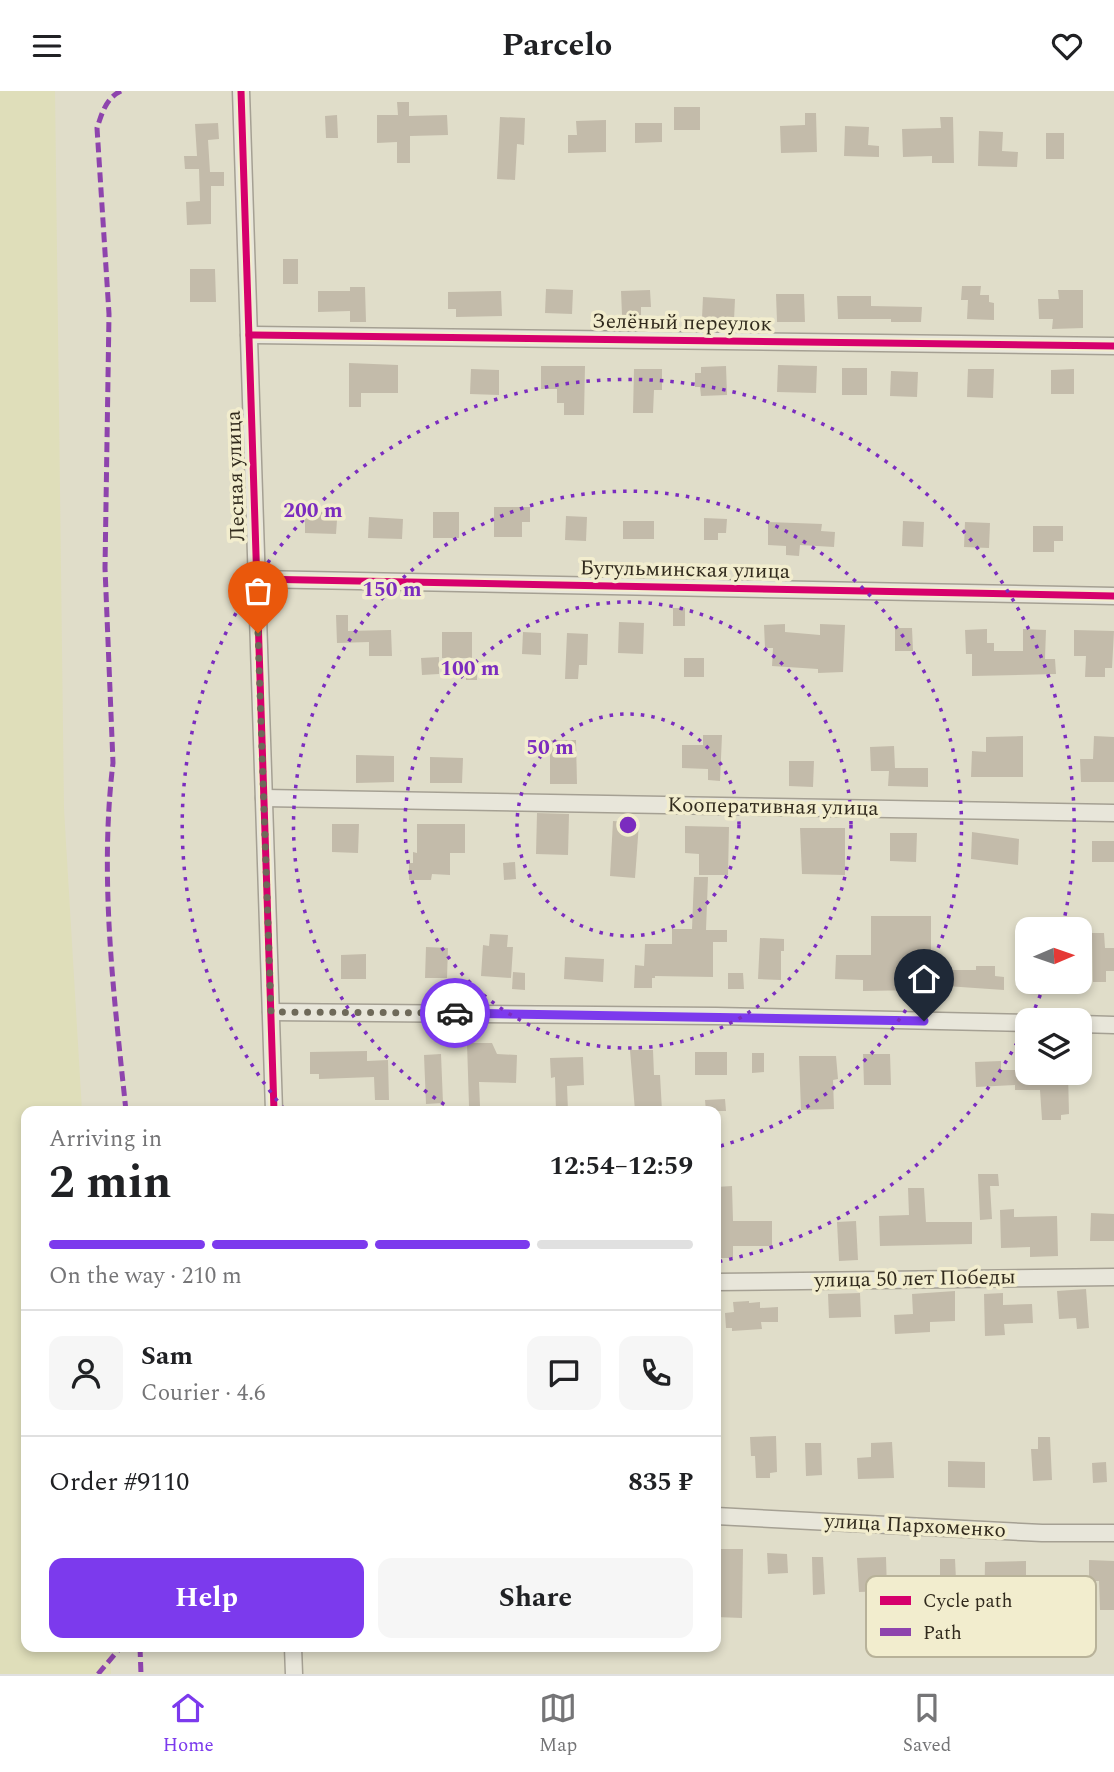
<!DOCTYPE html>
<html lang="en">
<head>
<meta charset="utf-8">
<style>
	:root { --surface:#fff; --page:#f6f6f6; --text:#202124; --muted:#757577; --line:#e0e0e0; --accent:#7c3aed }
	body { margin:0; font-family:Spectral,serif; background:var(--page); color:var(--text); height:100vh; display:flex; flex-direction:column; font-size:26px; white-space:nowrap }
	* { box-sizing:border-box; margin:0 }
	p { font-size:23px; color:var(--muted) }
	.icon { flex:none; width:38px; height:38px; fill:none; stroke:currentColor; stroke-width:2; stroke-linecap:round; stroke-linejoin:round }
	.map { position:relative; flex:1; overflow:hidden }
	.panel { position:absolute; left:21px; top:1015px; width:700px; height:546px; display:flex; flex-direction:column; background:var(--surface); border-radius:14px; box-shadow:0 4px 10px #0003 }
	.panel>* { flex:none }
	.needle { width:46px; rotate:88deg }
	.buttons { position:absolute; left:1015px; top:826px; display:grid; gap:14px }
	.buttons a { display:grid; place-items:center; width:77px; height:77px; border-radius:14px; background:var(--surface); box-shadow:0 4px 10px #0003; font-size:35px }
	.pin { position:absolute; display:grid; place-items:center; width:60px; height:60px; color:#fff; margin:-72px -30px; border-radius:50% 50% 50% 0; rotate:-45deg; box-shadow:0 0 7px #0007 }
	.pin .icon { rotate:45deg }
	.courier { position:absolute; display:grid; place-items:center; width:70px; height:70px; margin:-35px; border:5px solid #7c3aed; border-radius:50%; background:#fff; color:#222; box-shadow:0 2px 9px #0007 }
	.headline em { font-style:normal; font-weight:700 }
	.headline div { display:flex; flex-direction:column-reverse }
	.headline { display:flex; align-items:center; justify-content:space-between; height:119px; padding:0 28px }
	h1 { font-size:46px; font-weight:700; line-height:52px }
	.bar { display:grid; grid-template-columns:repeat(4,1fr); gap:10px 7px; align-content:center; height:84px; padding:0 28px }
	.bar i { height:9px; border-radius:5px; background:var(--line) }
	.bar .on { background:var(--accent) }
	.bar p { grid-column:span 4 }
	.line { display:flex; align-items:center; gap:18px; padding:0 28px; border-top:2px solid var(--line) }
	.line div { flex:1 }
	.round { display:grid; place-items:center; flex:none; width:74px; height:74px; border-radius:14px; background:var(--page) }
	.cta { display:flex; gap:14px; margin-top:auto; padding:14px 28px }
	.cta a { flex:1; height:80px; border-radius:14px; background:var(--accent); color:#fff; font-size:28px; font-weight:700; line-height:80px; text-align:center }
	.cta a+a { background:var(--page); color:var(--text) }
	header { display:flex; justify-content:space-between; align-items:center; height:91px; padding:0 28px; background:var(--surface); font-size:32px; font-weight:700 }
	.dock { display:flex; justify-content:space-around; align-items:center; height:98px; border-top:2px solid var(--line); background:var(--surface); font-size:19px; color:var(--muted) }
	.dock a { display:grid; justify-items:center; gap:4px }
	.dock .on { color:var(--accent) }
	.map>svg:first-child { display:block }
	.farmland { fill:#dfdeba }
	.building { fill:#c3bbaa }
	.lines { fill:none; stroke-linecap:round; stroke-linejoin:round }
	.street-casing { stroke:#a5a093; stroke-width:19 }
	.street { stroke:#e8e6da; stroke-width:16 }
	.quiet { stroke:#8e44ad; stroke-width:5; stroke-dasharray:10 5; stroke-linecap:butt }
	.cycleway-casing { stroke:#f2edce; stroke-width:11 }
	.cycleway { stroke:#d6006c; stroke-width:7 }
	.done { stroke:#6e6959; stroke-width:7; stroke-dasharray:0 12.6 }
	.route { stroke:#7c3aed; stroke-width:9 }
	.ring { fill:none; stroke:#7b2cbf; stroke-width:3.5; stroke-dasharray:3.5 7 }
	.labels { text-anchor:middle; dominant-baseline:central; stroke-width:7; stroke-linejoin:round; paint-order:stroke }
	.street-label { font-size:21px; fill:#312a1d; stroke:#f2edce }
	.key { fill:#f2edce; stroke:#b8b299; stroke-width:2 }
	.key-label { font-size:19px; fill:#312a1d }
	.centre { fill:#7b2cbf; stroke:#f2edce; stroke-width:3.5 }
	.ring-label { font-size:21px; text-anchor:middle; font-weight:bold; fill:#7b2cbf; stroke:#f2edce; stroke-width:7; stroke-linejoin:round; paint-order:stroke }
</style>
</head>
<body>
<header><svg class="icon" aria-label="menu" viewBox="0 0 24 24"><path d="M4 6h16M4 12h16M4 18h16"/></svg>Parcelo<svg class="icon" aria-label="heart" viewBox="0 0 24 24"><path d="M12 20l-8-8c-3-5 5-10 8-4 3-6 11-1 8 4z"/></svg></header>
<div class="map">
<svg width="1114" height="1583" viewBox="0 0 1114 1583">
	<rect width="100%" height="100%" fill="#e0ddc9"/>
	<path class="farmland" d="M0,0H55L64,718L82,1020H26V1556H110L111,1583H0Z"/>
	<g class="building">
		<path d="M397,11H409V25L447,24L448,44L410,45V72H397V51L377,52V24H398Z"/>
		<rect x="674" y="16" width="26" height="23"/>
		<path d="M805,22H816L817,61L781,62L780,35L805,34Z"/>
		<path d="M337,24L338,47H326L325,25Z"/>
		<path d="M500,26L525,27L524,54L517,53L515,89L497,88Z"/>
		<path d="M940,26H953L954,72H932V65L903,66L902,38L941,37Z"/>
		<path d="M606,29V61L568,62V44H577L576,30Z"/>
		<path d="M218,32L219,48L208,49L210,81H224V95H211V133L187,134L186,111L200,110L199,78H185L184,65H197L195,33Z"/>
		<path d="M635,32H662V51L635,52Z"/>
		<path d="M845,35L869,36L868,54L879,55V66L844,65Z"/>
		<path d="M979,40L1003,41L1002,60L1018,61L1017,76L978,75Z"/>
		<rect x="1046" y="42" width="18" height="26"/>
		<rect x="283" y="168" width="15" height="25"/>
		<path d="M190,178H215L216,211H190Z"/>
		<path d="M962,195H981L980,204H989V211L994,212V229L967,228L968,209H961Z"/>
		<path d="M350,196H365L366,231H350V220L318,221V200H350Z"/>
		<path d="M546,198L573,199L572,223L545,222Z"/>
		<path d="M650,199L651,216H641V224H622L621,200Z"/>
		<path d="M1058,199H1083V237L1052,238L1053,228H1039L1038,208H1059Z"/>
		<path d="M501,200L502,225L456,226V218H448V201Z"/>
		<path d="M776,203H804L805,231H777Z"/>
		<path d="M837,205H871V215L922,216L921,231H891V228H838Z"/>
		<path d="M703,206L735,208L734,229L702,227Z"/>
		<path d="M349,272L398,274V302H361V316H349Z"/>
		<path d="M778,274L817,275L816,302L777,301Z"/>
		<path d="M541,275H585L584,324H564V312H557V298H541Z"/>
		<path d="M726,275L727,304L701,305L700,296H695V282H701V276Z"/>
		<rect x="842" y="277" width="25" height="27"/>
		<path d="M471,278L499,279V304L470,303Z"/>
		<path d="M634,278H662V299H654L653,322H633Z"/>
		<path d="M968,278H994L993,307L967,306Z"/>
		<path d="M1074,278V303H1051V279Z"/>
		<path d="M891,280L918,281L917,306L890,305Z"/>
		<path d="M494,416H530V431H522V446H494Z"/>
		<path d="M305,421H323L325,429H337L336,443L305,442Z"/>
		<rect x="433" y="421" width="26" height="26"/>
		<path d="M566,425L587,426L586,450L565,449Z"/>
		<path d="M369,426L403,428L402,448L368,447Z"/>
		<path d="M704,427L727,428L726,442H718V449H704Z"/>
		<rect x="623" y="430" width="31" height="18"/>
		<path d="M903,430L924,431L923,456L902,455Z"/>
		<path d="M768,431L822,433L821,440L835,441L834,456L800,454L799,465L786,464V455L768,454Z"/>
		<path d="M965,431L990,432L989,457L964,456Z"/>
		<path d="M1033,435H1063V450H1054V461H1033Z"/>
		<rect x="673" y="517" width="12" height="18"/>
		<path d="M336,524H348V540L391,539L392,565H369V551L337,552Z"/>
		<path d="M619,531L644,532L643,563L618,562Z"/>
		<path d="M785,533V541L820,544V533L845,534L843,581L818,582V578L772,575L773,557H765L764,534Z"/>
		<path d="M895,537H912L913,560H895Z"/>
		<path d="M987,538V552H994V560H1023V538L1046,539L1045,568H1055L1056,583L972,585V563H966L965,539Z"/>
		<path d="M1074,539L1114,540L1112,577H1105V586H1085L1086,565H1074Z"/>
		<rect x="442" y="541" width="30" height="26"/>
		<path d="M523,541L541,542V564L522,563Z"/>
		<path d="M567,542L588,543L587,574H579L578,588H565Z"/>
		<path d="M439,566V583L422,584L421,567Z"/>
		<rect x="684" y="567" width="20" height="19"/>
		<rect x="466" y="576" width="11" height="13"/>
		<path d="M703,644H722L720,690L708,689V678L682,677V654H703Z"/>
		<path d="M1023,645V686H971L972,660L986,661V646Z"/>
		<path d="M1094,645L1114,646V691H1081L1080,668H1093Z"/>
		<path d="M550,649H576L577,693H550Z"/>
		<path d="M894,655L895,677H928V696L888,695L889,680H871L870,656Z"/>
		<path d="M356,664L394,665V691L356,692Z"/>
		<path d="M430,666L463,667L462,692H430Z"/>
		<path d="M789,670H814L813,696L789,695Z"/>
		<path d="M537,722L569,723L568,764L536,763Z"/>
		<path d="M613,730L639,732L635,787L610,785Z"/>
		<path d="M332,733H359L358,762L332,761Z"/>
		<path d="M417,733H465V762H450V784L432,783L431,789H409V772H413V761L417,762Z"/>
		<path d="M685,735L729,736L728,784H699V763L685,762Z"/>
		<path d="M800,737H845V784L802,783Z"/>
		<path d="M972,741L1019,748L1018,774L971,768Z"/>
		<path d="M890,742H917L916,771L890,770Z"/>
		<rect x="1092" y="750" width="22" height="21"/>
		<path d="M515,771L516,788L504,789L503,772Z"/>
		<path d="M694,786H708L706,839H727V851H713V886L655,885V887H652V897H634L635,874L644,875L645,853H672V838H692Z"/>
		<path d="M871,825H931V863L921,864V899L863,900V889L835,888L836,864H871Z"/>
		<path d="M1092,842H1104L1105,857H1114V880H1106V891H1093Z"/>
		<path d="M490,843L508,844L507,856H513L511,887L481,885L483,854L489,855Z"/>
		<path d="M760,847L784,848V860H781V889L758,888Z"/>
		<path d="M426,856L448,857L447,887H425Z"/>
		<path d="M366,863V888H341V864Z"/>
		<path d="M565,866L604,868L603,891L564,888Z"/>
		<path d="M976,875H995V885L1004,886V899L946,895V879H976Z"/>
		<path d="M513,881L525,882V899L512,898Z"/>
		<path d="M728,882H743L744,898H728Z"/>
		<path d="M467,952H492L497,963L517,964L516,992L479,991L480,1015H469Z"/>
		<path d="M630,959H653L654,984H660L662,1020H635Z"/>
		<path d="M367,960V970L388,969L389,1009H375L374,986L319,988V983H310V961Z"/>
		<rect x="695" y="961" width="32" height="23"/>
		<path d="M752,962H764V981L752,982Z"/>
		<path d="M441,963L443,1012L426,1013L424,964Z"/>
		<path d="M863,963H890L891,994H864Z"/>
		<path d="M799,965H836L838,988L833,989L834,1018L801,1019Z"/>
		<path d="M583,966L584,994L567,995L568,1020H556L555,986L551,987L550,967Z"/>
		<path d="M1001,970V979H1027V982H1068L1069,1023L1061,1024V1029H1042L1040,999H1015V994L976,996L975,971Z"/>
		<path d="M725,1008L726,1020H706L705,1009Z"/>
		<path d="M978,1083H998L999,1095H990L992,1128L980,1129Z"/>
		<path d="M732,1095L733,1130H772V1155H733V1167H716V1096Z"/>
		<path d="M908,1097H924L926,1131H972V1153L880,1155L879,1125L909,1124Z"/>
		<path d="M1014,1118V1126L1057,1125L1058,1165L1030,1166V1156L1001,1157L1000,1119Z"/>
		<path d="M1091,1122L1114,1123V1150H1090Z"/>
		<path d="M856,1130L858,1169L839,1170L837,1131Z"/>
		<path d="M1086,1198L1089,1237L1077,1238L1076,1227L1059,1228L1057,1200Z"/>
		<path d="M955,1200V1230L930,1231V1241L895,1243L894,1224L913,1223L912,1203Z"/>
		<path d="M860,1202L861,1226L829,1227L828,1203Z"/>
		<path d="M1003,1202V1214L1032,1213L1033,1232L1004,1233L1005,1244L985,1245L984,1203Z"/>
		<path d="M749,1210V1212L760,1211V1217L778,1216V1231H761L762,1238L732,1240V1237H726L725,1222L734,1221L733,1211Z"/>
		<path d="M776,1345L777,1381L770,1382V1387H756L755,1365H751L750,1346Z"/>
		<path d="M1038,1346H1050L1052,1389L1033,1390L1031,1358H1038Z"/>
		<path d="M892,1351L894,1387L858,1388L857,1367L871,1366V1352Z"/>
		<path d="M805,1352H821L822,1384L806,1385Z"/>
		<path d="M948,1370L985,1371V1397L948,1396Z"/>
		<path d="M1106,1371L1107,1391L1093,1392L1092,1372Z"/>
		<path d="M716,1458H743L742,1527L716,1526Z"/>
		<path d="M767,1462L787,1463L788,1482L768,1483Z"/>
		<path d="M812,1466H823L825,1503L813,1504Z"/>
		<path d="M886,1466L887,1500L859,1501L857,1467Z"/>
		<path d="M940,1468H955L956,1489H940Z"/>
		<path d="M1089,1469L1114,1470V1519H1100L1099,1490H1089Z"/>
		<path d="M1026,1470V1494H1015L1014,1535H984L985,1471Z"/>
	</g>
	<g class="lines">
		<g class="street-casing">
			<g id="street">
				<path d="M241,0L274,1020"/>
				<path d="M249,244L1114,255"/>
				<path d="M256,488L1114,505"/>
				<path d="M264,707L1114,722"/>
				<path d="M271,921L716,925L1027,932"/>
				<path d="M1080,933L1114,934"/>
				<path d="M716,1191L1114,1186"/>
				<path d="M716,1425L1042,1442H1114"/>
				<path d="M293,1556L294,1583"/>
			</g>
		</g>
		<use href="#street" class="street"/>
		<g class="quiet">
			<path d="M121,0C106,7 102,22 97,37L109,223L105,477L113,672C99,788 114,905 126,1020"/>
			<path d="M140,1556L141,1583"/>
			<path d="M98,1583L121,1556"/>
		</g>
		<g class="cycleway-casing">
			<g id="cycleway">
				<path d="M241,0L274,1020"/>
				<path d="M249,244L1114,255"/>
				<path d="M256,488L1114,505"/>
			</g>
		</g>
		<use href="#cycleway" class="cycleway"/>
	</g>
	<g class="lines">
		<path class="done" d="M258,542L271,921L455,922"/>
		<path class="route" d="M455,922L924,930"/>
	</g>
	<g class="ring">
		<circle cx="628" cy="734" r="111"/>
		<circle cx="628" cy="734" r="223"/>
		<path d="M453 1019A334 334 0 1 1 717 1056"/>
		<path d="M1044 894A446 446 0 0 1 1031 926M1027 933A446 446 0 0 1 717 1171M284 1018A446 446 0 1 1 1062 838"/>
	</g>
	<g class="labels">
		<g class="street-label">
			<text transform="translate(682 232) rotate(1)">Зелёный переулок</text>
			<text transform="translate(236 385) rotate(-92)">Лесная улица</text>
			<text transform="translate(685 479) rotate(1)">Бугульминская улица</text>
			<text transform="translate(773 716) rotate(1)">Кооперативная улица</text>
			<text transform="translate(915 1188) rotate(-1)">улица 50 лет Победы</text>
			<text transform="translate(915 1435) rotate(3)">улица Пархоменко</text>
		</g>
	</g>
	<rect x="866" y="1485" width="230" height="81" rx="10" class="key"/>
	<rect x="880" y="1505" width="31" height="9" fill="#d6006c"/>
	<rect x="880" y="1537" width="31" height="8" fill="#8e44ad"/>
	<g class="key-label">
		<text x="923" y="1516">Cycle path</text>
		<text x="923" y="1548">Path</text>
	</g>
	<circle cx="628" cy="734" r="10" class="centre"/>
	<g class="ring-label">
		<text x="313" y="426">200 m</text>
		<text x="392" y="505">150 m</text>
		<text x="470" y="584">100 m</text>
		<text x="550" y="663">50 m</text>
	</g>
</svg>
<div class="buttons">
<a><svg class="needle" viewBox="-14 -14 28 28"><path d="M0-13l5 13h-10z" fill="#e53935"/><path d="M0 13l5-13h-10z" fill="#757577"/></svg></a>
<a><svg class="icon" aria-label="layers" viewBox="0 0 24 24"><path d="M12 4l9 5-9 5-9-5zM3 14l9 5 9-5"/></svg></a>
</div>
<div class="pin" style="left:258px;top:542px;background:#ea580c"><svg class="icon" aria-label="bag" viewBox="0 0 24 24"><path d="M5 8h14l-1 12H6zM9 8a3 3 0 0 1 6 0"/></svg></div>
<div class="pin" style="left:924px;top:930px;background:#1f2937"><svg class="icon" aria-label="home" viewBox="0 0 24 24"><path d="M3 11l9-7 9 7M6 9v11h12V9"/></svg></div>
<div class="courier" style="left:455px;top:922px"><svg class="icon" aria-label="car" viewBox="0 0 24 24"><path d="M5 17H2v-5l4-1 3-4h7l3 4 3 1v5h-3M9 17h6M6 11h13"/><circle cx="7" cy="17" r="2"/><circle cx="17" cy="17" r="2"/></svg></div>
<section class="panel">
<div class="headline"><div><h1>2 min</h1><p>Arriving in</p></div><em>12:54–12:59</em></div>
<div class="bar"><i class="on"></i><i class="on"></i><i class="on"></i><i></i><p>On the way · 210 m</p></div>
<div class="line" style="height:126px"><a class="round"><svg class="icon" aria-label="person" viewBox="0 0 24 24"><circle cx="12" cy="8" r="4"/><path d="M4 21q1-7 8-7t8 7"/></svg></a><div><b>Sam</b><p>Courier · 4.6</p></div><a class="round"><svg class="icon" aria-label="chat" viewBox="0 0 24 24"><path d="M4 5h16v11H9l-5 4z"/></svg></a><a class="round"><svg class="icon" aria-label="phone" viewBox="0 0 24 24"><path d="M5 4h4l2 5-3 2q2 4 5 5l2-3 5 2v4C11 20 4 13 5 4z"/></svg></a></div>
<div class="line" style="height:91px"><div>Order #9110</div><b>835 ₽</b></div>
<div class="cta"><a>Help</a><a>Share</a></div>
</section>
</div>
<nav class="dock">
<a class="on"><svg class="icon" aria-label="home" viewBox="0 0 24 24"><path d="M3 11l9-7 9 7M6 9v11h12V9"/></svg>Home</a>
<a><svg class="icon" aria-label="map" viewBox="0 0 24 24"><path d="M3 6l6-2 6 2 6-2v14l-6 2-6-2-6 2zM9 4v14M15 6v14"/></svg>Map</a>
<a><svg class="icon" aria-label="saved" viewBox="0 0 24 24"><path d="M7 4h10v16l-5-4-5 4z"/></svg>Saved</a>
</nav>
</body>
</html>
